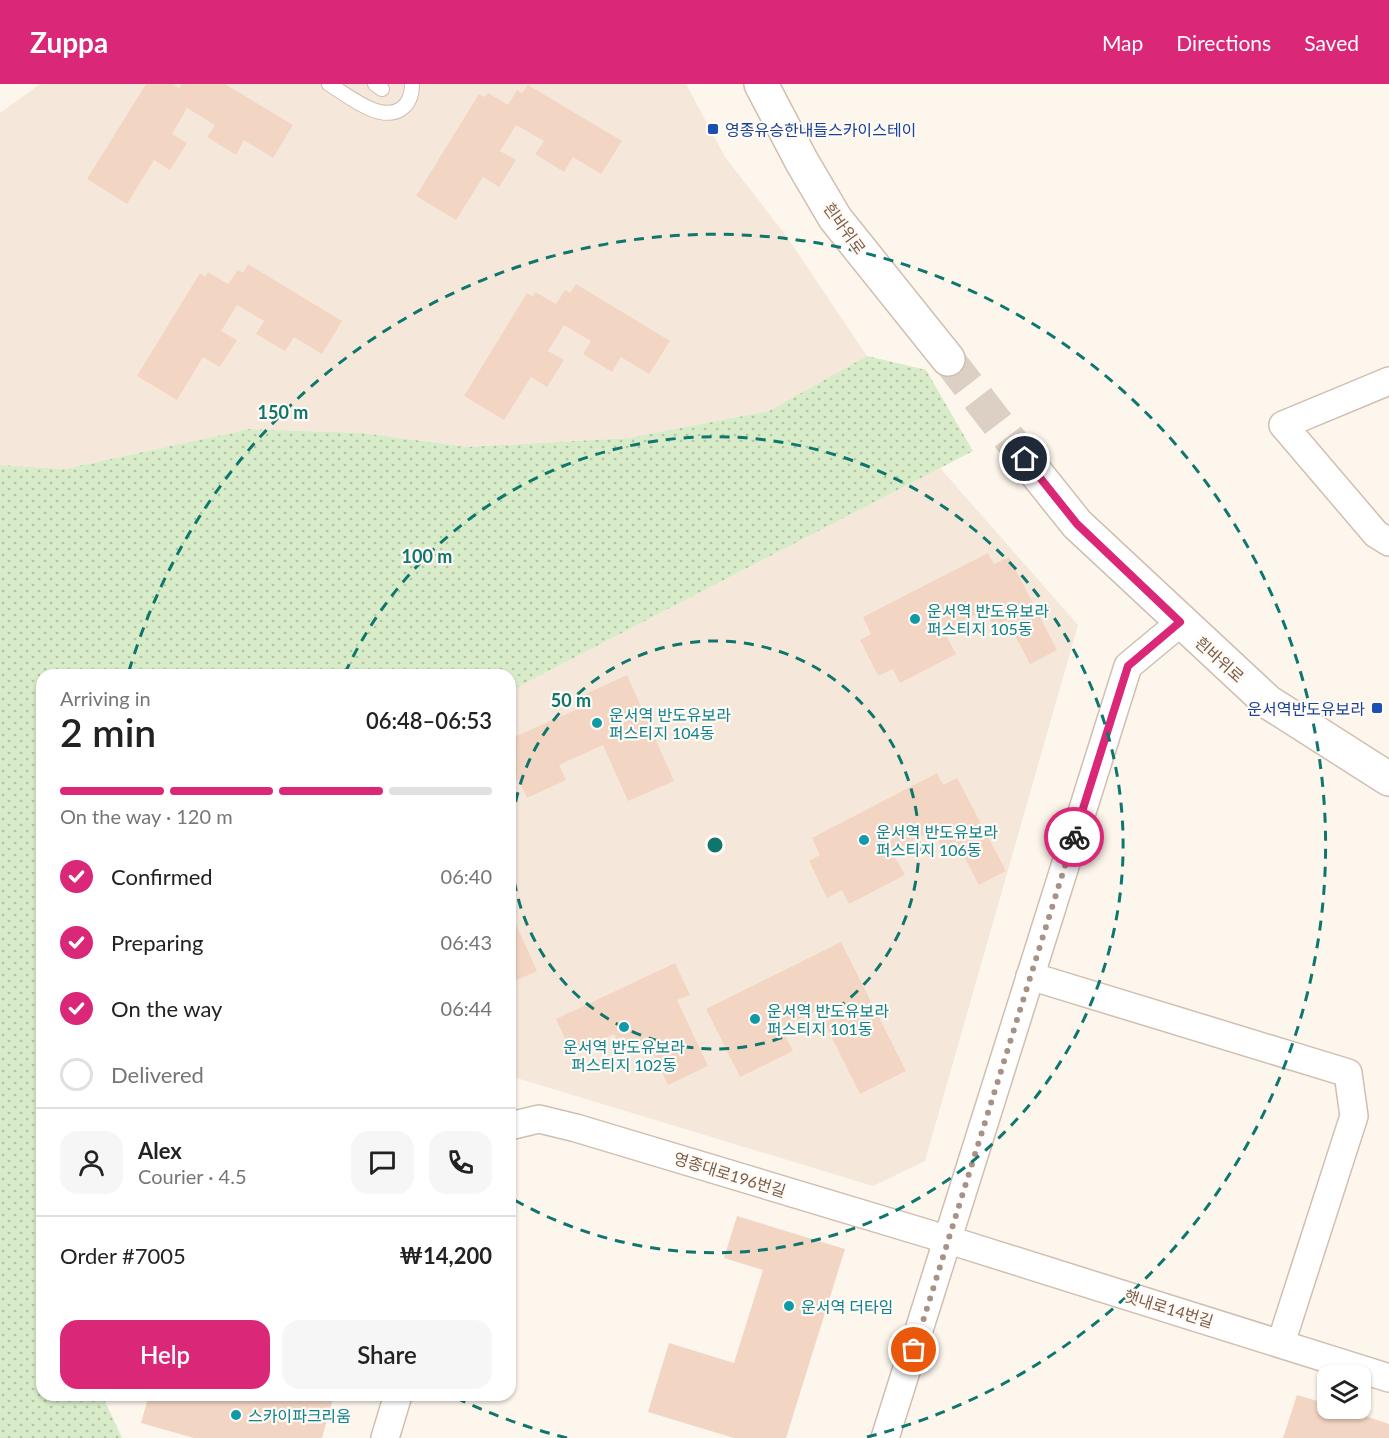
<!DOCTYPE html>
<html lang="en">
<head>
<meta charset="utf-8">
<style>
	:root { --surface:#fff; --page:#f6f6f6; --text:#222; --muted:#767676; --line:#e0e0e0; --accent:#db2777 }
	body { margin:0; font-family:Lato,"Noto Sans KR",sans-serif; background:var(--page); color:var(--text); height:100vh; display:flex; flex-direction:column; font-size:22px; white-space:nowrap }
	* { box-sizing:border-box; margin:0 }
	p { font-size:20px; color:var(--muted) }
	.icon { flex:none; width:33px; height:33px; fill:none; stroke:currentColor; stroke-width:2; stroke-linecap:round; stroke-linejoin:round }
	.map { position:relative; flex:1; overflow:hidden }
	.drawer { position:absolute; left:36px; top:585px; width:480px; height:732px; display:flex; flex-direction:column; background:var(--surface); border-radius:18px; box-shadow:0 2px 4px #0004 }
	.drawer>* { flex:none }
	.fabs { position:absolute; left:1317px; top:1281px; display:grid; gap:12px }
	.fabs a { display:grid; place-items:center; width:54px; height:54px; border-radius:12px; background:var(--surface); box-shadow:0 2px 4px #0004; font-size:30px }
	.pin { position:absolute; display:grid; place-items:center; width:51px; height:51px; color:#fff; margin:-26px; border:3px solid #fff; border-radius:50%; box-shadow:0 2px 6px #0007 }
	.courier { position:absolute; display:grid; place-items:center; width:60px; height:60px; margin:-30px; border:4px solid #db2777; border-radius:50%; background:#fff; color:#222; box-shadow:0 2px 8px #0007 }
	.summary em { font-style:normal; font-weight:600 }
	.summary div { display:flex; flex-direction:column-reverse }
	.summary { display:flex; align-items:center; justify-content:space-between; height:102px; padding:0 24px }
	h1 { font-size:39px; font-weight:600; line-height:45px }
	.bar { display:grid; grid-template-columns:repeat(4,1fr); gap:9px 6px; align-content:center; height:72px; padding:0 24px }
	.bar i { height:8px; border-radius:4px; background:var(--line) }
	.bar .current { background:var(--accent) }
	.bar p { grid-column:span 4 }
	.line { display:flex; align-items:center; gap:15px; padding:0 24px; border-top:2px solid var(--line) }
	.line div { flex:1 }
	.round { display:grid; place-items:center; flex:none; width:63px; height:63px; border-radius:18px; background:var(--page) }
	ol { padding:0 24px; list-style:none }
	li { display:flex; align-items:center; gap:18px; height:66px }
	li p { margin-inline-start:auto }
	li .icon { padding:6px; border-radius:50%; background:var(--accent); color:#fff; stroke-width:4 }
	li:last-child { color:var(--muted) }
	li i { width:33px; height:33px; border:3px solid var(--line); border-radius:50% }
	.button { display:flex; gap:12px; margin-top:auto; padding:12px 24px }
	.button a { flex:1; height:69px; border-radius:18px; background:var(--accent); color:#fff; font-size:24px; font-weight:600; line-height:69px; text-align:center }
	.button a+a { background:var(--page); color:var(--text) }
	header { display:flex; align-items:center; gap:36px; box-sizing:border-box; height:84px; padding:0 30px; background:var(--accent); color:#fff }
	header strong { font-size:28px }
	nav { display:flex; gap:33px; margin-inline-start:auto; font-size:21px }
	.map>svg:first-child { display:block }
	.residential { fill:#f5e8da }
	.park { fill:url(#park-dots) }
	.building { fill:#f3d5c3 }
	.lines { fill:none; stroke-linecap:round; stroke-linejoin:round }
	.tertiary-tunnel { stroke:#dcd0c4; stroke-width:33; stroke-dasharray:33 16; stroke-linecap:butt }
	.service-casing { stroke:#d1beb0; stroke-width:16 }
	.minor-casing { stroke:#d1beb0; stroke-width:30 }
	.tertiary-casing { stroke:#d1beb0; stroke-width:36 }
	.service { stroke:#fff; stroke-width:14 }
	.minor { stroke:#fff; stroke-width:27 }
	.tertiary { stroke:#fff; stroke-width:33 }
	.done { stroke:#a89285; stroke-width:6; stroke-dasharray:0 10.8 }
	.route { stroke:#db2777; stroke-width:8 }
	.ring { fill:none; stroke:#0f766e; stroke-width:3; stroke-dasharray:10 8 }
	.transit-dot { fill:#1a4fb4; stroke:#fffaf3; stroke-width:2 }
	.culture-dot { fill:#0f9aa8; stroke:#fffaf3; stroke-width:2 }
	.labels { text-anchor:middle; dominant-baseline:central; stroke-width:4.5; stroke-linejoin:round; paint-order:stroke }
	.transit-label { font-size:16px; fill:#164399; stroke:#fffaf3; text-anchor:start }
	.street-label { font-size:16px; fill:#7a5c4d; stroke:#fffaf3 }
	.culture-label { font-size:16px; fill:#0d838f; stroke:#fffaf3; text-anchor:start }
	.centre { fill:#0f766e; stroke:#fffaf3; stroke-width:3 }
	.ring-label { font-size:18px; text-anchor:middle; font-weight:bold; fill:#0f766e; stroke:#fffaf3; stroke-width:4.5; stroke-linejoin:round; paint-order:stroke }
</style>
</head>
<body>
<header>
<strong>Zuppa</strong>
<nav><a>Map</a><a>Directions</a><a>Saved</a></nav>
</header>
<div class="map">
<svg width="1389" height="1354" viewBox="0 0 1389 1354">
	<defs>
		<pattern id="park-dots" width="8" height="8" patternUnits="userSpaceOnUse" patternTransform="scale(1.5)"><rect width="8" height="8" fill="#d8ecc9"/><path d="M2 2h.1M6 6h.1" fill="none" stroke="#b4c2a5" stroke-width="1.8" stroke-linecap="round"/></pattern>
	</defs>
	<rect width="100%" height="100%" fill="#fdf6ec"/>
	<g class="residential">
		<path d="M40,0H686L725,73L787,153L867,272L769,327L628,354L467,363L363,349L249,345L65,385L0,381V29Z"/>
		<path d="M940,384L1078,541L925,1077L873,1102L510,992V607Z"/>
	</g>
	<path class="park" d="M867,272L926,286L973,367L510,607V591H42V1311H102L122,1354H0V381L65,385L249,345L363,349L467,363L628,354L769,327Z"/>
	<g class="building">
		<path d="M146,0H172L179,4L182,0H225L293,41L273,74L244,56L236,71L207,53L215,41L187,24L172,50L187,59L170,86L154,76L127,120L87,95Z"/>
		<path d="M528,1L622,57L601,90L573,73L564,88L535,70L544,57L516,41L500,67L516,76L499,103L483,93L456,136L416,112L479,10L485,13L488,9L508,21L517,6L522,9Z"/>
		<path d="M248,180L342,237L322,270L294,253L285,267L256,250L264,237L237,221L221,247L237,256L220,283L203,273L177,316L137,292L200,189L205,193L208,188L228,200L238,186L243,189Z"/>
		<path d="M576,200L670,257L649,290L621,273L612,288L583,270L591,257L564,241L548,267L564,276L547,303L531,293L504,336L464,312L527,209L533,213L535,208L556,220L565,206L570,209Z"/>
		<path d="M988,469L994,480L1009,473L1057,566L1030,580L1007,536L994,543L985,526L944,547L956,570L900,599L893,585L878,592L860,556L871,550L863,533Z"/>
		<path d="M627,591L674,697L628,717L603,661L559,681L566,696L527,714L519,696L510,700V655L582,623L577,614Z"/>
		<path d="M937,689L943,701L957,694L1006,787L979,801L956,757L942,764L933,746L892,768L905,791L849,820L842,806L827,814L809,777L820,771L812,754Z"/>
		<path d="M510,827L537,887L510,899Z"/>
		<path d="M841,858L906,987L860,1010L818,926L781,944L793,967L740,993L706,925Z"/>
		<path d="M675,879L690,911L677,916L708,982L668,1001L648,958L623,969L614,950L572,970L556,935Z"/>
		<path d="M737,1132L845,1165L786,1354H734L648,1328L669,1259L734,1279L763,1186L724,1174Z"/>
		<path d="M149,1311H334L322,1354H194L141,1339Z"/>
		<path d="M1297,1311L1328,1320V1324H1341L1389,1340V1354H1283Z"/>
	</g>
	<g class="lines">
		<path class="tertiary-tunnel" d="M948,275L1025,375"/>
		<g class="service-casing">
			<g id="service">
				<path d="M329,0C347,11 380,39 401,25C410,19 412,10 412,0"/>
				<path d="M375,0L382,5"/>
			</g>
		</g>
		<g class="minor-casing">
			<g id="minor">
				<path d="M1389,297L1283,341L1376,450L1389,458"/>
				<path d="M1030,892L1348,989L1354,1032L1281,1259"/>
				<path d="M510,1042L539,1035L576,1044L949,1156L1389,1294"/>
				<path d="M385,1354L398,1311"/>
				<path d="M885,1354L1128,582L1181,538"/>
			</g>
		</g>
		<g class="tertiary-casing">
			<g id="tertiary">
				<path d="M761,0L802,78L835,134L948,275"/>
				<path d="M1025,375L1077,440L1268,618L1389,695"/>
			</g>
		</g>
		<use href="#service" class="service"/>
		<use href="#minor" class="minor"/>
		<use href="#tertiary" class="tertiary"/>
	</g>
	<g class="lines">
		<path class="done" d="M914,1266L1074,753"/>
		<path class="route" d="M1025,375L1077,440L1180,538L1128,582L1074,753"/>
	</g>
	<g class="ring">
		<circle cx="715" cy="761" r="204"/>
		<path d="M345 589A408 408 0 1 1 511 1114"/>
		<path d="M567 1354A611 611 0 0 1 452 1312M129 587A611 611 0 1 1 863 1354"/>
	</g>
	<g class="transit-dot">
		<rect x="707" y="39" width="12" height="12" rx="3"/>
		<rect x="1371" y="618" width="12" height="12" rx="3"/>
	</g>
	<g class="culture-dot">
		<circle cx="915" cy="535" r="6"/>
		<circle cx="597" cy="639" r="6"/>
		<circle cx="864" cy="756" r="6"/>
		<circle cx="755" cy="935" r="6"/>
		<circle cx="624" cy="943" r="6"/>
		<circle cx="789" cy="1222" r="6"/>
		<circle cx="236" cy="1331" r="6"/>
	</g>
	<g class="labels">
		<g class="transit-label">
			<text x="725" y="45">영종유승한내들스카이스테이</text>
			<text x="1365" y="624" text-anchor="end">운서역반도유보라</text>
		</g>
		<g class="street-label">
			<text transform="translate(845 144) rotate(54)">흰바위로</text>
			<text transform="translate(1220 575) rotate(42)">흰바위로</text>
			<text transform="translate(730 1090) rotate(17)">영종대로196번길</text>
			<text transform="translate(1169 1224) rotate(17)">햇내로14번길</text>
		</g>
		<g class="culture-label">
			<text x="927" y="526">운서역 반도유보라<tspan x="927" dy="18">퍼스티지 105동</tspan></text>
			<text x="609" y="630">운서역 반도유보라<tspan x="609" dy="18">퍼스티지 104동</tspan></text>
			<text x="876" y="747">운서역 반도유보라<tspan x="876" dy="18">퍼스티지 106동</tspan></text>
			<text x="767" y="926">운서역 반도유보라<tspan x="767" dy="18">퍼스티지 101동</tspan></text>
			<text x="624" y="962" text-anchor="middle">운서역 반도유보라<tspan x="624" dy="18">퍼스티지 102동</tspan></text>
			<text x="801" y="1222">운서역 더타임</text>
			<text x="248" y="1331">스카이파크리움</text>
		</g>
	</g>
	<circle cx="715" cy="761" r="9" class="centre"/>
	<g class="ring-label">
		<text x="283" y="335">150 m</text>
		<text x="427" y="479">100 m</text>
		<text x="571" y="623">50 m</text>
	</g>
</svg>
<div class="fabs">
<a><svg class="icon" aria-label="layers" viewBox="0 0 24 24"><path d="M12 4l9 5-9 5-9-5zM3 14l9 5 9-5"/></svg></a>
</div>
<div class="pin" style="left:914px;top:1266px;background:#ea580c"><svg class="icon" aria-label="bag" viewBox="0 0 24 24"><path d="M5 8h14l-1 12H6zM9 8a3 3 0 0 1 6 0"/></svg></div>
<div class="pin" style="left:1025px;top:375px;background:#1f2937"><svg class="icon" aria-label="home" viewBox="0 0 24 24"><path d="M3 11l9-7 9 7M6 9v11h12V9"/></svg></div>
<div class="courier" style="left:1074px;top:753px"><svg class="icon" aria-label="bike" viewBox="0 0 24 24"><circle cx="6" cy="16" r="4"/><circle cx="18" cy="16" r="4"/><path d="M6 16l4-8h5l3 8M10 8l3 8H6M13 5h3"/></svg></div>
<section class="drawer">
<div class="summary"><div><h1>2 min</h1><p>Arriving in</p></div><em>06:48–06:53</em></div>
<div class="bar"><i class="current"></i><i class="current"></i><i class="current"></i><i></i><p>On the way · 120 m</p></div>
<ol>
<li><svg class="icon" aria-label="check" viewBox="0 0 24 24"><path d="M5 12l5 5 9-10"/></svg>Confirmed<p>06:40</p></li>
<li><svg class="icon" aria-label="check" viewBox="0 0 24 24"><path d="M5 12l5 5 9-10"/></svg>Preparing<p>06:43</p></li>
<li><svg class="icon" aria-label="check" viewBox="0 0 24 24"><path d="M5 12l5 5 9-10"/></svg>On the way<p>06:44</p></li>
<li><i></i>Delivered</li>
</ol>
<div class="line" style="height:108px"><a class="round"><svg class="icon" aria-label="person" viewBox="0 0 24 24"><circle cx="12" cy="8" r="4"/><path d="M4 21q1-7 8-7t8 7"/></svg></a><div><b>Alex</b><p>Courier · 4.5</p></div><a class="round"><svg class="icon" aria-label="chat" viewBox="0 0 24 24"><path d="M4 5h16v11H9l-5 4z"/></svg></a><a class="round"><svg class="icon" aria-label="phone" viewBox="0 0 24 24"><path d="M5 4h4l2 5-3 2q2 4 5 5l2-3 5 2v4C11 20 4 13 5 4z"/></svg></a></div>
<div class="line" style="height:78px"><div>Order #7005</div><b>₩14,200</b></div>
<div class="button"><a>Help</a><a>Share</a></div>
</section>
</div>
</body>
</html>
